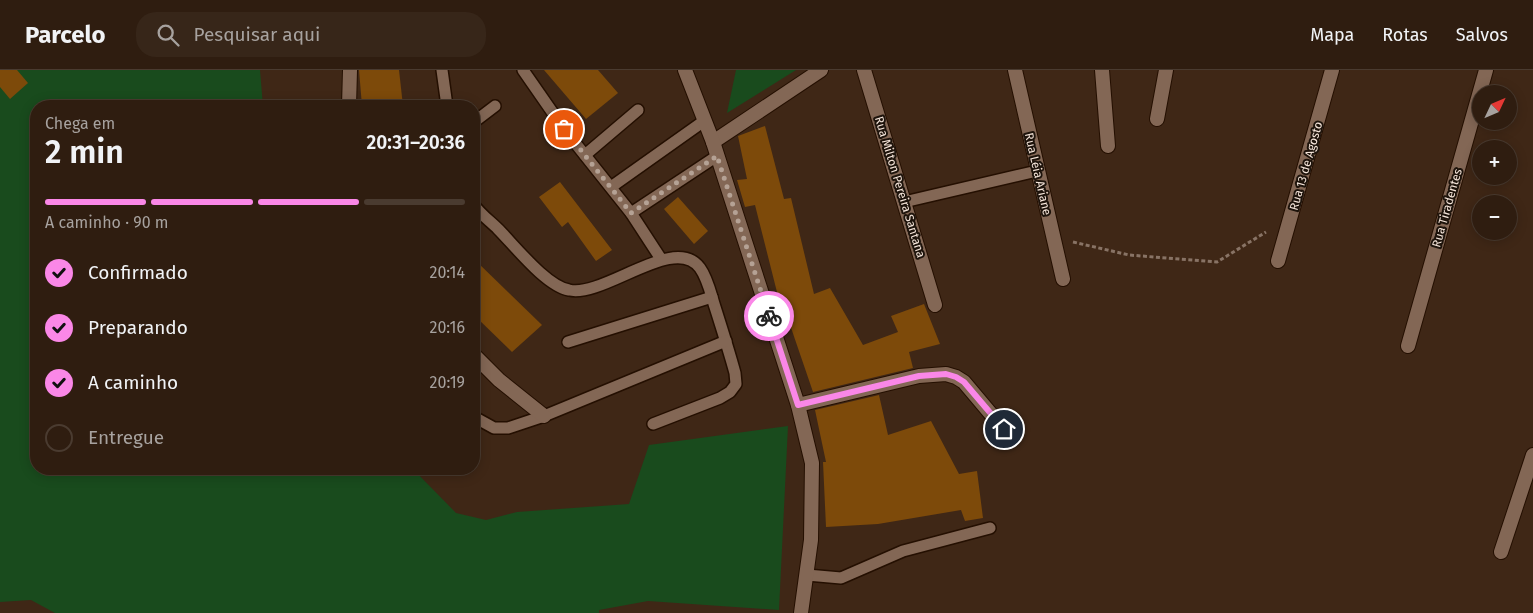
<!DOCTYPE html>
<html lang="pt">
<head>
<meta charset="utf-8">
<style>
	:root { --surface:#2f1d10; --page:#372619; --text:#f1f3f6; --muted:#a7a29f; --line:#4a3b30; --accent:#fa87e7 }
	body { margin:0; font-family:"Fira Sans",sans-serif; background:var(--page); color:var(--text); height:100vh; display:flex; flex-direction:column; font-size:19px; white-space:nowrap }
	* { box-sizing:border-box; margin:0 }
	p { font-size:16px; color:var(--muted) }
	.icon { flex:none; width:28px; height:28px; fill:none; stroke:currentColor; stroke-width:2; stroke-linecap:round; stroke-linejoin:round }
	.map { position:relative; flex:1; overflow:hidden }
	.side { position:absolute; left:30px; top:30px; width:450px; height:375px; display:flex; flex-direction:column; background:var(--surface); border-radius:20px; box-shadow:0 2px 12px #0003,0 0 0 1px var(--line) }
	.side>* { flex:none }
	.needle { width:32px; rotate:46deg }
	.controls { position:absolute; left:1472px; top:15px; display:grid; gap:10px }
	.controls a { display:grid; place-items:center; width:45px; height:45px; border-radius:50%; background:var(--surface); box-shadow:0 2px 12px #0003,0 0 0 1px var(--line); font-size:25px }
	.pin { position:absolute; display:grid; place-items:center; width:42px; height:42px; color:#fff; margin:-21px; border:2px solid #fff; border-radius:50%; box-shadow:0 1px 5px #0007 }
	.courier { position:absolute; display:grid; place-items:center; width:50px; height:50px; margin:-25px; border:4px solid #fa87e7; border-radius:50%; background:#fff; color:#222; box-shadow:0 1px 6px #0007 }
	.overview em { font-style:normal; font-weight:600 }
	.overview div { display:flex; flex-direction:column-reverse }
	.overview { display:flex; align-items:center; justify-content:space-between; height:85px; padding:0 15px }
	h1 { font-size:32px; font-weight:600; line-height:38px }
	.bar { display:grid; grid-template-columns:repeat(4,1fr); gap:8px 5px; align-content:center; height:60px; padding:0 15px }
	.bar i { height:6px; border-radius:4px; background:var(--line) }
	.bar .selected { background:var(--accent) }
	.bar p { grid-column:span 4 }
	ol { padding:0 15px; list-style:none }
	li { display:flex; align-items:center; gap:15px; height:55px }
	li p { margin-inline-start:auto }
	li .icon { padding:5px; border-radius:50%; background:var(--accent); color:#111; stroke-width:4 }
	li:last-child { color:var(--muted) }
	li i { width:28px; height:28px; border:2px solid var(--line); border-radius:50% }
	header { display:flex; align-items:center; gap:30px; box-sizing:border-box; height:70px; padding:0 25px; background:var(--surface); border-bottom:1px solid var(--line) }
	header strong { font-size:24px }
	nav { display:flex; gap:28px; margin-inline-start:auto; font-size:18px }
	.search { width:350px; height:45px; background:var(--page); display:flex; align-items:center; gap:12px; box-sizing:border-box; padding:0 18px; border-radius:20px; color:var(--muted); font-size:19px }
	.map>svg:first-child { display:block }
	.green { fill:#194b1d }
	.building { fill:#7d4a0a }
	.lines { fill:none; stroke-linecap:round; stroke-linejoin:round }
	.service-casing { stroke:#240f01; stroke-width:14 }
	.minor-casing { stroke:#240f01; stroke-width:16 }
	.secondary-casing { stroke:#240f01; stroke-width:16 }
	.path { stroke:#887365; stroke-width:3; stroke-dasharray:4 2.5; stroke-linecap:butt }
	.service { stroke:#836755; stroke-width:11 }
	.minor { stroke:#836755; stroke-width:14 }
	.secondary { stroke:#836755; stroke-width:14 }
	.done { stroke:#b5a295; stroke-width:5; stroke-dasharray:0 9 }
	.route { stroke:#fa87e7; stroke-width:6 }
	.labels { text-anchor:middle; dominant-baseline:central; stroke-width:4; stroke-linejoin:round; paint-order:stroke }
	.street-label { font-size:12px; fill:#f5e5da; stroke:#1d130b }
</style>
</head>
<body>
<header>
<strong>Parcelo</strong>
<div class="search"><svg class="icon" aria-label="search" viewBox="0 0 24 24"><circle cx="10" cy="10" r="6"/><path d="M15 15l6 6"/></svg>Pesquisar aqui</div>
<nav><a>Mapa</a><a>Rotas</a><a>Salvos</a></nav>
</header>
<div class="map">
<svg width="1533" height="543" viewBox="0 0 1533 543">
	<rect width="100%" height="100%" fill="#3f2716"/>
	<g class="green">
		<path d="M0,0H260L263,36H36V399H413L456,443L486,450L517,442L629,434L649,375L788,356L779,540L648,531L599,540V543H55L31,530L0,532Z"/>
		<path d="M736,0H796L727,43Z"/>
	</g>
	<g class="building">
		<path d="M0,0H17L28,13L10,29L0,17Z"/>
		<path d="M359,0H399L403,36H362Z"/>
		<path d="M544,0H598L618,23L586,49Z"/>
		<path d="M765,56L784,129L791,128L814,224L830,218L863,275L898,262L891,246L924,234L940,274L909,282L913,298L813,322L787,246H785L782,233L780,234L755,135L745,137L737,110L747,109L738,66Z"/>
		<path d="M560,112L612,180L596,191L568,152L562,157L539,127Z"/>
		<path d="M678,127L708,161L694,174L664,139Z"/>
		<path d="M474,189L542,255L512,282L474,245Z"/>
		<path d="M879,325L888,365L931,351L959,404L977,401L983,448L965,451L961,440L878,454L826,457L823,392H826L815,340Z"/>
	</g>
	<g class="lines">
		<g class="service-casing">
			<g id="service">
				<path d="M442,0L447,36"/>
				<path d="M523,0L564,59L631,143L661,189"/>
				<path d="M474,52L495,36"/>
				<path d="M585,85L638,40"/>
				<path d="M611,117L704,51"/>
				<path d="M904,132L1037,101"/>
				<path d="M474,135C480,144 490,151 498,159C515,176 546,216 569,220C604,228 675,163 700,198C708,209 711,225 715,237C722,259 729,281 735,303L736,314L730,322L720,328L653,354"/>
				<path d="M631,143L717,86"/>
				<path d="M568,272L712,227"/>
				<path d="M474,347L494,358H508L544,346L726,271"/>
				<path d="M807,505L841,508L903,481L990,458"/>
			</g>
		</g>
		<g class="minor-casing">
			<g id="minor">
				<path d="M864,0L935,235"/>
				<path d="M1015,0L1063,209"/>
				<path d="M1102,0L1108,76"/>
				<path d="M349,36L350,0"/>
				<path d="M1157,49L1166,0"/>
				<path d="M713,72L821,0"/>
				<path d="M1278,191L1332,0"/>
				<path d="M1408,276L1486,0"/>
				<path d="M474,285L499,310L544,346"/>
				<path d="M798,335L919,306L946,304L956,307L964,312L1012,369"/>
				<path d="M1501,482L1533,385"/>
			</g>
		</g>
		<g class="secondary-casing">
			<path id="secondary" d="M685,0L713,72L752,193L798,335L812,393L811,470L801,543"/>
		</g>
		<path class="path" d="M1073,172L1129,185L1217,192L1266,162"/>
		<use href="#service" class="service"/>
		<use href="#minor" class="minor"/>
		<use href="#secondary" class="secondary"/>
	</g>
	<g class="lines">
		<path class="done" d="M564,59L631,143L717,86L769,246"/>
		<path class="route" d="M769,246L798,335L919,306L946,304L956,307L964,312L1004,359"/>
	</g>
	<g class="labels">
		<g class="street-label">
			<text transform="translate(1306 96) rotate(-74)">Rua 13 de Agosto</text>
			<text transform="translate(1038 104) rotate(77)">Rua Léia Ariane</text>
			<text transform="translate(900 117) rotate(73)">Rua Milton Pereira Santana</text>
			<text transform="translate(1447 138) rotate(-74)">Rua Tiradentes</text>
		</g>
	</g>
</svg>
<div class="controls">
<a><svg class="needle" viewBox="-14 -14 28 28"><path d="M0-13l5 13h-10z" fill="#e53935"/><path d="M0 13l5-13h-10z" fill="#a7a29f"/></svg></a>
<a>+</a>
<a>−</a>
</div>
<div class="pin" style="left:564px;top:59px;background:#ea580c"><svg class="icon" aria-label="bag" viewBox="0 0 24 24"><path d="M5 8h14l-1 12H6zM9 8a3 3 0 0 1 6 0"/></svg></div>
<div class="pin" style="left:1004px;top:359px;background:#1f2937"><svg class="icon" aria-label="home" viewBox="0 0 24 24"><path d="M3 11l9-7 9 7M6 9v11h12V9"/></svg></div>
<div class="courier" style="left:769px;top:246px"><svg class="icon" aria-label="bike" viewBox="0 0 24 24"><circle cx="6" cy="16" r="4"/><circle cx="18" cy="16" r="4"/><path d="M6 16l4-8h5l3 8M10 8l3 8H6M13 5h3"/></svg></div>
<section class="side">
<div class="overview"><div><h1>2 min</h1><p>Chega em</p></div><em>20:31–20:36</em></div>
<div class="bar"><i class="selected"></i><i class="selected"></i><i class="selected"></i><i></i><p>A caminho · 90 m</p></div>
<ol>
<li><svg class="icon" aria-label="check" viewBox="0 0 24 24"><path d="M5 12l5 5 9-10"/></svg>Confirmado<p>20:14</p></li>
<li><svg class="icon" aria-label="check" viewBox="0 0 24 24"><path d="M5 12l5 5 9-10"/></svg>Preparando<p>20:16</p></li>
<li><svg class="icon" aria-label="check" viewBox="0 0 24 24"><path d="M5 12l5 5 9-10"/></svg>A caminho<p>20:19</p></li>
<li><i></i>Entregue</li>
</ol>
</section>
</div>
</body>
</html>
